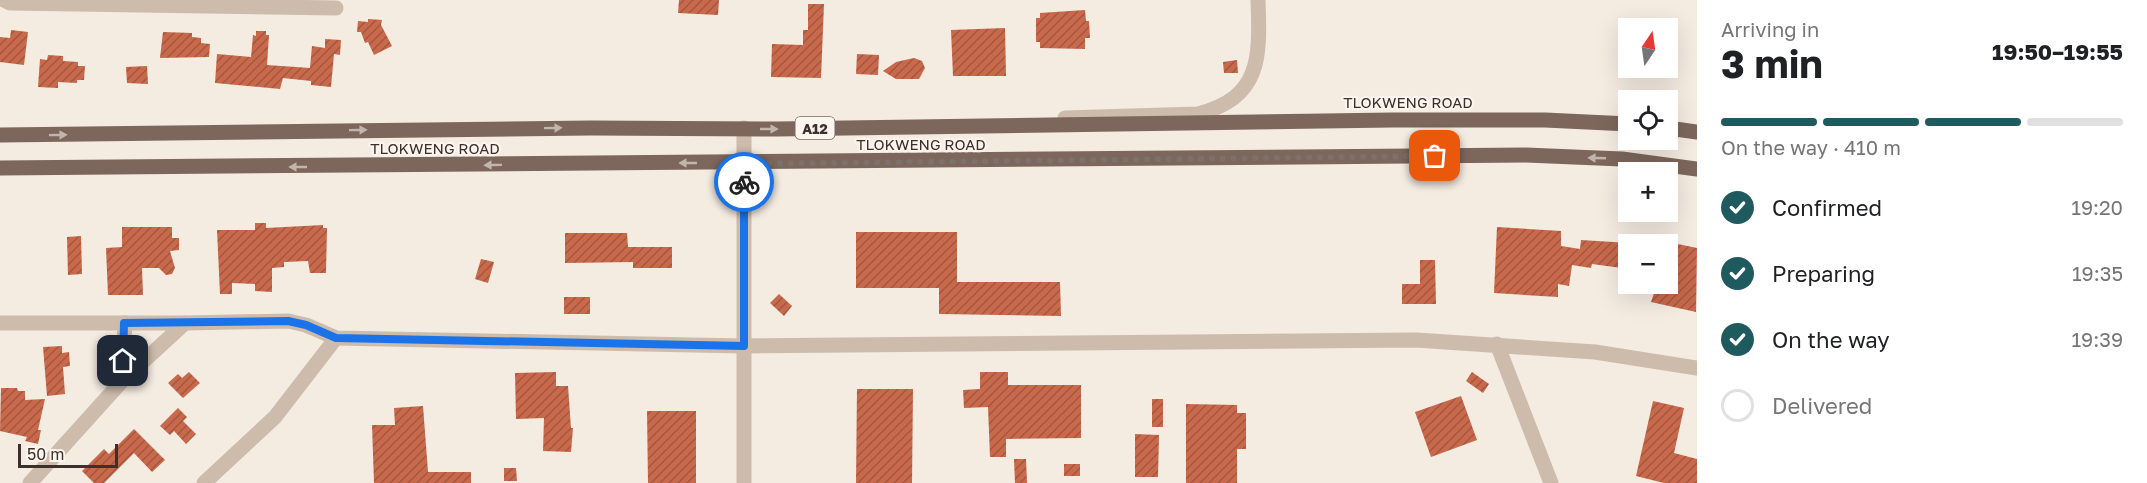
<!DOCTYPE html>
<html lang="en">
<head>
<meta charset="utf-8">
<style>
	:root { --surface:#fff; --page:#f6f6f6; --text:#202124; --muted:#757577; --line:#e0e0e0; --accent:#1f5a5e }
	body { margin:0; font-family:"Golos Text",sans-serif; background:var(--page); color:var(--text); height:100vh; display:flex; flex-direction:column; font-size:22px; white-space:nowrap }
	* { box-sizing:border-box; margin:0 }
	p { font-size:20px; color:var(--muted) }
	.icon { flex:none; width:33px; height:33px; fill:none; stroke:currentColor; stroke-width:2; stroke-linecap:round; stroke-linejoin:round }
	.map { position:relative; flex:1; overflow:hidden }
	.details { display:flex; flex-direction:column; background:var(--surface); width:450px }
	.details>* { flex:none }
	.needle { width:39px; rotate:13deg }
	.buttons { position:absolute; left:1618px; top:18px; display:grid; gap:12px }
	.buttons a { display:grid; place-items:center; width:60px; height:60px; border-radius:0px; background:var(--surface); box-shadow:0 6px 24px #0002; font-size:30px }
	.scale { position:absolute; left:18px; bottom:15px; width:100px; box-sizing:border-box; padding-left:6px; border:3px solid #3b302b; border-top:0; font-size:16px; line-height:21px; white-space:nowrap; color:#3b302b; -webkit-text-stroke:4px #fbf5ee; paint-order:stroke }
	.pin { position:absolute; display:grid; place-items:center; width:51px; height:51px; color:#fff; margin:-26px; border-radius:12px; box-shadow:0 3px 9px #0006 }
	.courier { position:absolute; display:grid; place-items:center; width:60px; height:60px; margin:-30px; border:4px solid #1a73e8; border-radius:50%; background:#fff; color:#222; box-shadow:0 2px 8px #0007 }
	.summary em { font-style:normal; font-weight:700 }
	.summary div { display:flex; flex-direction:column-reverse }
	.summary { display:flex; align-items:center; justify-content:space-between; height:102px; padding:0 24px }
	h1 { font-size:39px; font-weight:700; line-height:45px }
	.bar { display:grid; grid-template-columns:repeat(4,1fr); gap:9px 6px; align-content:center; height:72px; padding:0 24px }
	.bar i { height:8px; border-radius:4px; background:var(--line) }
	.bar .on { background:var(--accent) }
	.bar p { grid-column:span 4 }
	ol { padding:0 24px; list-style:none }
	li { display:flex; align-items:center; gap:18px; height:66px }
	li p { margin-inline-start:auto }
	li .icon { padding:6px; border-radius:50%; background:var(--accent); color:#fff; stroke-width:4 }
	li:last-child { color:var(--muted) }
	li i { width:33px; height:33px; border:3px solid var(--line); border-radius:50% }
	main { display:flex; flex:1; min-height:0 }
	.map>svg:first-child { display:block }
	.building { fill:url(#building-hatch) }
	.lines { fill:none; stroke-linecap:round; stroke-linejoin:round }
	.minor { stroke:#cdbbac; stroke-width:15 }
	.major { stroke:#7d675c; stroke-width:15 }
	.oneway { fill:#c2b5ac }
	.done { stroke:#7c716b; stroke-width:6; stroke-dasharray:0 10.8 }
	.route { stroke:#1a73e8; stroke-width:8 }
	.labels { text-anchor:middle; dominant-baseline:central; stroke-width:4.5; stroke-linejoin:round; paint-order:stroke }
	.shield { fill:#fbf5ee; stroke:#756b66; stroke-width:1.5 }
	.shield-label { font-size:14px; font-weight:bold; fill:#3b302b }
	.street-label { font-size:15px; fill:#3b302b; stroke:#fbf5ee }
</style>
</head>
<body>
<main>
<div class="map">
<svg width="1697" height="483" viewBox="0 0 1697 483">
	<defs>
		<pattern id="building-hatch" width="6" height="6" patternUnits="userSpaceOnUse" patternTransform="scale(1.5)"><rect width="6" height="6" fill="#c8694b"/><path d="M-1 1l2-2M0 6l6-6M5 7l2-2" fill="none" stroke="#a4573f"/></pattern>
	</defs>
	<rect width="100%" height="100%" fill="#f4ebe1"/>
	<g class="building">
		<path d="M679,0H719L718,15L678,13Z"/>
		<path d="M808,4H824L821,78L771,77L772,44L803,45V30H808Z"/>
		<path d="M1085,10L1086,21H1089L1090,38H1085V49L1040,48V42H1036V18H1040V13Z"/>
		<path d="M368,19L382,20L381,25L392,46L374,55L368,42L365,43L361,32H357L358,21L368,22Z"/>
		<path d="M1005,28L1006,76H953L951,30Z"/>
		<path d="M11,30L28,32L24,65L0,62V37L10,38Z"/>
		<path d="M256,31H266V35H269L267,65L310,68L312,46L325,48V39L341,40L340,55L334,54L331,87L311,85V81L283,78L280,89L215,83L217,54L251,57L253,35L256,36Z"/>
		<path d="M163,32L192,33V37L201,38V43L210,44L209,57L160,58Z"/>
		<path d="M857,54L879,55L878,75L856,74Z"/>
		<path d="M48,55L63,56V61L78,62V66H85L84,80H77V83L58,82V88L38,87L40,59L47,60Z"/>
		<path d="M914,58L922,61L925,68L919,79H896L883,71L896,62Z"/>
		<path d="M1237,60L1238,73H1224L1223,62Z"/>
		<path d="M147,66L148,84L127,83L126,67Z"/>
		<path d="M255,223H266V228L323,225V228H327L326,273H310L308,261L284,262V267L272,268V292L255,291V284L232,283V294H220L217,230H255Z"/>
		<path d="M122,227H172V238H179V250L170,251L175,268L172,274L166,275L159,268H142L143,295H108L106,248L122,247Z"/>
		<path d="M1497,227L1561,231V246L1580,249L1581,240L1629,243V269L1592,264L1591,268L1572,265L1569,286L1558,284V297L1494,293Z"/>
		<path d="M856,232H957V282H1060L1061,316L939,314V288H856Z"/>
		<path d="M565,233H627L628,247H672V268H633V262L565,263Z"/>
		<path d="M81,236L82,274L68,275L67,237Z"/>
		<path d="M1668,242L1697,248L1696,312L1651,302L1657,284H1668Z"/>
		<path d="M481,259L494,262L488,283L475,279Z"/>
		<path d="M1420,260H1435L1436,304H1402V284H1420Z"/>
		<path d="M779,294L792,306L784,316L770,303Z"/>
		<rect x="564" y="297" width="26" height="17"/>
		<path d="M62,346V353L69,352L70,366L63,367L65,394L47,396L43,347Z"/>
		<path d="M189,372L200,383L183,398L168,383L178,374L182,378Z"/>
		<path d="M556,372V386H568L571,428H573L571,452L543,451L544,418L516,419L515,373Z"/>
		<path d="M980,372H1008V385H1081V438L1006,439V457H990L988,407L964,408L963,390L980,389Z"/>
		<path d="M1472,372L1489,384L1483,393L1466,381Z"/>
		<path d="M1,388H17L18,391H25V400L45,399L38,430H41L38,444L25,441L27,437L0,431Z"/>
		<path d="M857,389H913L912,483H856Z"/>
		<path d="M1461,396L1477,440L1431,457L1415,412Z"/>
		<rect x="1152" y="399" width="11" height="28"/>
		<path d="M1653,401L1684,408L1674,453L1697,459V483H1664L1636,476Z"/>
		<path d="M1186,404L1237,405V413H1246V449H1237V483H1186Z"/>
		<path d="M423,406L428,472H471V483H374L372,425H395L394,408Z"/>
		<path d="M178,408L187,417L183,421L196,434L186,444L174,431L170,435L160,426Z"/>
		<path d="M647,411H696V483H648Z"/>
		<path d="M134,429L165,460L152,472L134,453L104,483H94L82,471L104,449L109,454Z"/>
		<path d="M1135,434L1159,435L1158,477H1135Z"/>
		<path d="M1014,459H1026L1027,483H1015Z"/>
		<rect x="1064" y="464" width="16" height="12"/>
		<path d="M504,468H516L517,481H504Z"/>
	</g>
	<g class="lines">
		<g class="minor">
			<path d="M4,0L10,3L336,8"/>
			<path d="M1065,118L1198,114C1262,98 1260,56 1258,0"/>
			<path d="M0,323H185L122,381L30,483"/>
			<path d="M185,323L288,321L306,325L336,338L744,346L1416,340L1595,352L1697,368"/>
			<path d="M1497,344L1551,483"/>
			<path d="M122,381L125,323"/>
			<path d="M204,483L275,417L336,338"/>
			<path d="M744,483V128"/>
		</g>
		<g class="major">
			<path d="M1668,128L1697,132"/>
			<path d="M0,135L591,128L777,129L1393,120H1545L1629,124"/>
			<path d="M0,168L1526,155L1622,159L1697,169"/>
		</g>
	</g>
	<defs><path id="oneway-solid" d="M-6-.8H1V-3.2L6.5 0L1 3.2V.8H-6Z" transform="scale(1.5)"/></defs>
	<g class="oneway">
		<use href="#oneway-solid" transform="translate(553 128) rotate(-1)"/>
		<use href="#oneway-solid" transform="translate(769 129)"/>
		<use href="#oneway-solid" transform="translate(358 130) rotate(-1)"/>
		<use href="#oneway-solid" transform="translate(58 135) rotate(-1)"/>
		<use href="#oneway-solid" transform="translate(1597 158) rotate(-178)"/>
		<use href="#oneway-solid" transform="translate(688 163) rotate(-180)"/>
		<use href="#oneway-solid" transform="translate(493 165) rotate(179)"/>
		<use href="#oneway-solid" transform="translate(298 167) rotate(180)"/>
	</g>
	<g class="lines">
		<path class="done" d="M744,182V164L1435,156"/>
		<path class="route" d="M123,361L124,323L288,321L306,325L336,338L744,346V182"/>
	</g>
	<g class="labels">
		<rect class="shield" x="795.5" y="117" width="39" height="22" rx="4.5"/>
		<g class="shield-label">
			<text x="815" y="128">A12</text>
		</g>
		<g class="street-label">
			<text x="1408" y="102">TLOKWENG ROAD</text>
			<text x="921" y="144">TLOKWENG ROAD</text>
			<text x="435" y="148">TLOKWENG ROAD</text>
		</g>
	</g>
</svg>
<div class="buttons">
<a><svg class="needle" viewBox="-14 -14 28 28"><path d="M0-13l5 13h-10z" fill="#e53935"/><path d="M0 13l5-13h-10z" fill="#757577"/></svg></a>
<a><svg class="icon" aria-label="locate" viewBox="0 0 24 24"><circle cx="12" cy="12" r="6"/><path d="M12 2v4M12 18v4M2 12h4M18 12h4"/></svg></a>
<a>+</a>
<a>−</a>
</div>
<div class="scale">50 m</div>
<div class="pin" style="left:1435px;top:156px;background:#ea580c"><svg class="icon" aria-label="bag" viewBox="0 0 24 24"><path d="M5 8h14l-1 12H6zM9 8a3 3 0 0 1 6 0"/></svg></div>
<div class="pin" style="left:123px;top:361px;background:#1f2937"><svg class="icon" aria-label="home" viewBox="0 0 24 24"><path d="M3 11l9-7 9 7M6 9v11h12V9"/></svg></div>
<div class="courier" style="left:744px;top:182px"><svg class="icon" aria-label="bike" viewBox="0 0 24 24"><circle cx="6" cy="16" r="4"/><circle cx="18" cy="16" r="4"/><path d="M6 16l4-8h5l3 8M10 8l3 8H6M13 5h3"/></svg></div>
</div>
<section class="details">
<div class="summary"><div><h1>3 min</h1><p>Arriving in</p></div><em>19:50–19:55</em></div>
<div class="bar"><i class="on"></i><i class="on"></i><i class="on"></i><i></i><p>On the way · 410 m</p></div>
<ol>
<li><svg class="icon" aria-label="check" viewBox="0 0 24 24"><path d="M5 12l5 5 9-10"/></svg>Confirmed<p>19:20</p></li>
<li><svg class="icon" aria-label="check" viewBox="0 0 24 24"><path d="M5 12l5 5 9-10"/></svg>Preparing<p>19:35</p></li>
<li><svg class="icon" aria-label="check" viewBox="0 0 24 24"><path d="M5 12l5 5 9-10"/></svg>On the way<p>19:39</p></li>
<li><i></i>Delivered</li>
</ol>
</section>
</main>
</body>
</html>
